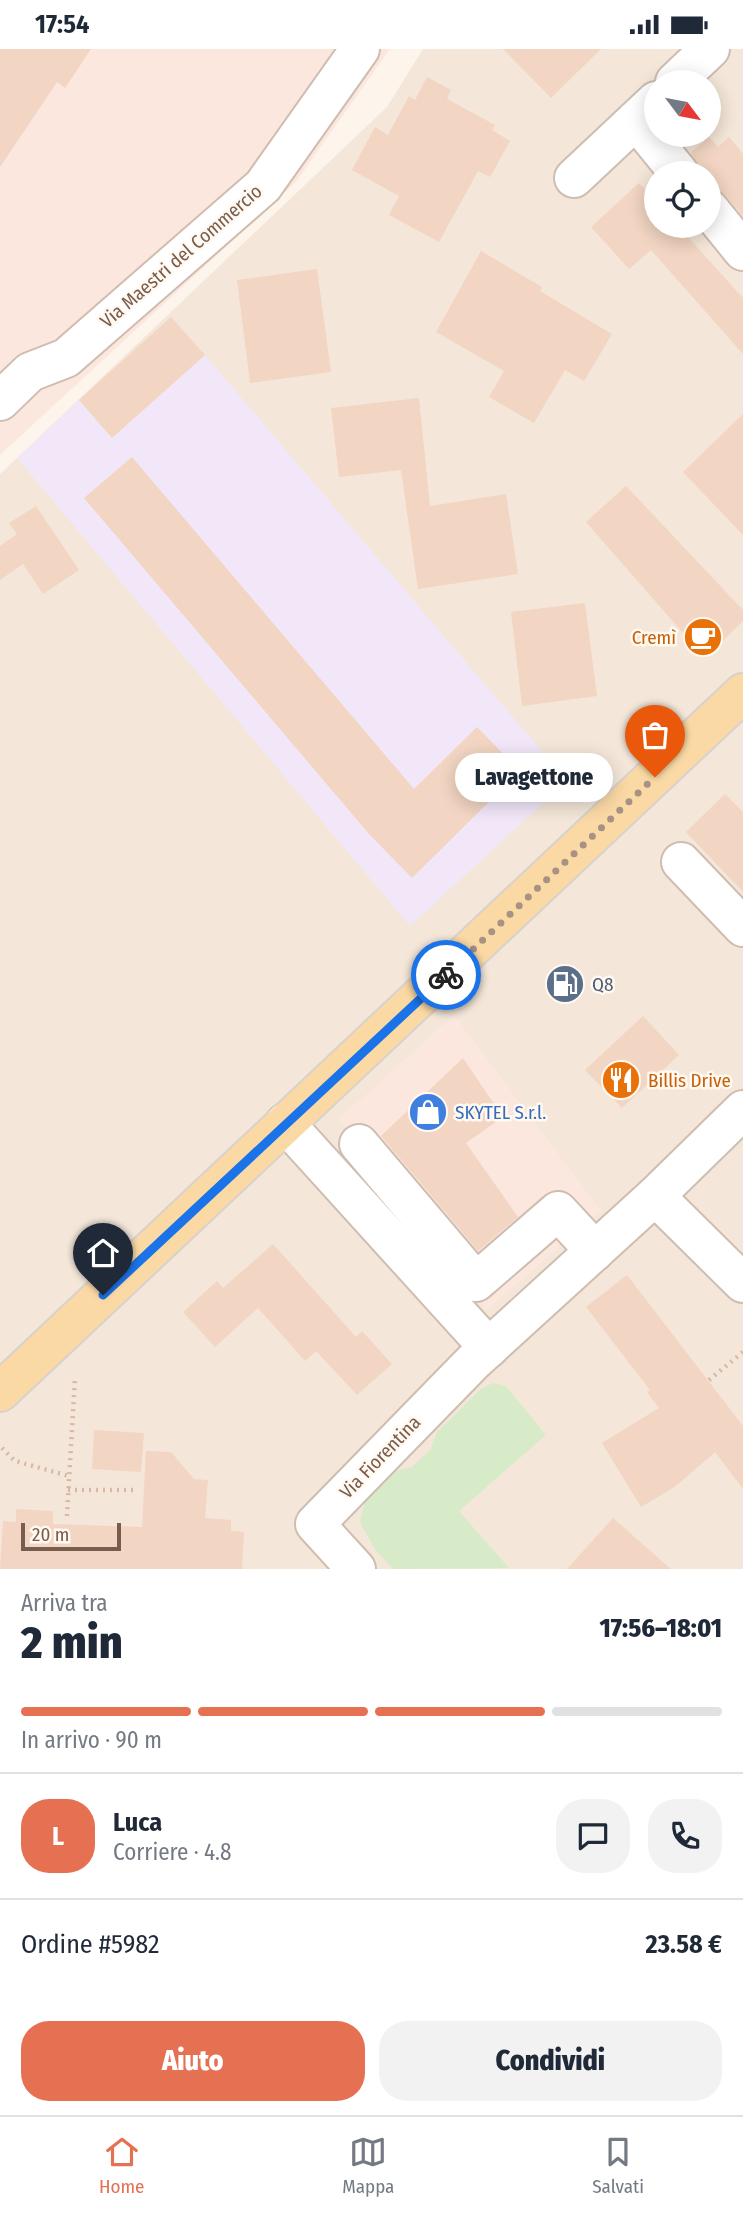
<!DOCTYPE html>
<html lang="it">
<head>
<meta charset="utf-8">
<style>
	:root { --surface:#fff; --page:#f2f2f3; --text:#1f2937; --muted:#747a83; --line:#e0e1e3; --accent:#e57052 }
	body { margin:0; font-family:"Fira Sans Condensed",sans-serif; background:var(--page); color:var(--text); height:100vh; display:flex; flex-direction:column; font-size:26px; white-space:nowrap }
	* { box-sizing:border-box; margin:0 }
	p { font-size:23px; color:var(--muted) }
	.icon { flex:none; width:38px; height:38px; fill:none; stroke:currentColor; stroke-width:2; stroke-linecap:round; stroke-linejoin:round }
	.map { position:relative; height:1520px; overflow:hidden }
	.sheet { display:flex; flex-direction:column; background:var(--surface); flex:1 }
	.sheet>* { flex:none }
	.needle { width:46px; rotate:122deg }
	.tools { position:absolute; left:644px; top:21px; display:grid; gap:14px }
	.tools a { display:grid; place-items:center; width:77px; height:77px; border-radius:50%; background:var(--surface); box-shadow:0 4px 18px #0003; font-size:35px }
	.scale { position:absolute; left:21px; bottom:18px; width:100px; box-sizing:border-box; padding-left:7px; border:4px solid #785c4d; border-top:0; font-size:19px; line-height:24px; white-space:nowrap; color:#785c4d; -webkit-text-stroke:5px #fff9f1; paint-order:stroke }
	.pin { position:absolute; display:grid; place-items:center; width:60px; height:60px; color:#fff; margin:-72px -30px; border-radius:50% 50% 50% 0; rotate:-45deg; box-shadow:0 0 7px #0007 }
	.pin .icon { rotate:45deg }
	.courier { position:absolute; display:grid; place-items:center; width:70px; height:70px; margin:-35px; border:5px solid #1a73e8; border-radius:50%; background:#fff; color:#222; box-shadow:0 2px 9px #0007 }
	.bubble { position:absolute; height:49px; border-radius:24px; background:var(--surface); box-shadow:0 4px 18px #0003; font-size:23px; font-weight:800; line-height:49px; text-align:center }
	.overview em { font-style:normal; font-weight:800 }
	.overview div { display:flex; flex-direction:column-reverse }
	.overview { display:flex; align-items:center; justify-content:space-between; height:119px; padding:0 21px }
	h1 { font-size:46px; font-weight:800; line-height:52px }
	.bar { display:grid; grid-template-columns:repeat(4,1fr); gap:10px 7px; align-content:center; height:84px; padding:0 21px }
	.bar i { height:9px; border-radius:5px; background:var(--line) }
	.bar .on { background:var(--accent) }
	.bar p { grid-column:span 4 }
	.line { display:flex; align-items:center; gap:18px; padding:0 21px; border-top:2px solid var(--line) }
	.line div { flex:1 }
	.round { display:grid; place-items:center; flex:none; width:74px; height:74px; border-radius:28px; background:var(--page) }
	.action { display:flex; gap:14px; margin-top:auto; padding:14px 21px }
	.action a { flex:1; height:80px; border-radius:28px; background:var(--accent); color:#fff; font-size:28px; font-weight:800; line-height:80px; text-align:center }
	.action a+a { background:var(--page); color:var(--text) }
	.status { display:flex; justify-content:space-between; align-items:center; height:49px; padding:0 35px; background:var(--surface); direction:ltr }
	.status svg { height:19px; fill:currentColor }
	.dock { display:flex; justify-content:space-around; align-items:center; height:98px; border-top:2px solid var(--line); background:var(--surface); font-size:19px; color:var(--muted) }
	.dock a { display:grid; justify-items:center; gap:4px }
	.dock .on { color:var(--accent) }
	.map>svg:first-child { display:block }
	.residential { fill:#f4e7d9; fill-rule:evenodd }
	.commercial { fill:#fce7df }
	.education { fill:#f2e7f9 }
	.green { fill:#d7ebc8 }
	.building { fill:#f2d5c2 }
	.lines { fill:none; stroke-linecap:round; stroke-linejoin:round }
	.minor-casing { stroke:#cfbdaf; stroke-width:42 }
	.major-casing { stroke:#d9d1cd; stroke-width:42 }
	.path { stroke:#d8b8a4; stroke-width:4.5; stroke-dasharray:2 5; stroke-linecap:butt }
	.minor { stroke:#fff; stroke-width:38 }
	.major { stroke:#fad9a4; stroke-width:38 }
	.done { stroke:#a79284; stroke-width:7; stroke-dasharray:0 12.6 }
	.route { stroke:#1a73e8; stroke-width:9 }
	.labels { text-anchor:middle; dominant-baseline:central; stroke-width:5; stroke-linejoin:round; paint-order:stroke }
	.street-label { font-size:19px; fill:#785c4d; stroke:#fff9f1 }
	.food-label { font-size:19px; fill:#c56008; stroke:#fff9f1; text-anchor:end }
	.service-label { font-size:19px; fill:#4e5e75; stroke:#fff9f1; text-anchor:start }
	.shop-label { font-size:19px; fill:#366cbe; stroke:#fff9f1; text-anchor:start }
</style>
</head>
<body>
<div class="status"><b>17:54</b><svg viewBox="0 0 49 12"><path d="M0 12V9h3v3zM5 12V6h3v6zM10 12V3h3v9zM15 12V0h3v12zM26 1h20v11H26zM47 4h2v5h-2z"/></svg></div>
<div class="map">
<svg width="743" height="1520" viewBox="0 0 743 1520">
	<rect width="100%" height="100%" fill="#fdf5eb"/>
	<path class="residential" d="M423,0H743V1520H0V425L387,58ZM656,33H709V86H656ZM656,124H709V177H656Z"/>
	<g class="commercial">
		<path d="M0,0H390L295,134L0,406Z"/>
		<path d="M454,966L601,1162L486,1261L339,1070Z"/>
	</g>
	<path class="education" d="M205,306L567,732L410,877L17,409L79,351L112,388Z"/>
	<path class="green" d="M493,1334L506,1337L546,1386L459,1462L509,1519L393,1520L374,1499L360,1473L366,1447L394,1422L412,1418L430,1401L437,1383L481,1340Z"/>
	<g class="building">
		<path d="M0,0H91L65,39L57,33L0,118Z"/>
		<path d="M503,0H601L551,49Z"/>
		<path d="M427,28L451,41L447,50L495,76L492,81L510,92L490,128L478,122L439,193L389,166L399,147L352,121L375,78L388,86L409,47L415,51Z"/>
		<path d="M709,88L718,98L729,88L743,105V167L725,146L709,139V124H700L691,103Z"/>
		<path d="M639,134L656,153V177H678L743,249V305L651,201L629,220L591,178Z"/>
		<path d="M481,202L542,238L540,242L612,285L584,332L565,321L534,374L489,348L504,322L436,283Z"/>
		<path d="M317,220L331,323L250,334L237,231Z"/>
		<path d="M171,268L205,306L112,389L79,351Z"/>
		<path d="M419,349L430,457L506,445L518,525L418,540L401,421L339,428L331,359Z"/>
		<path d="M743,365V486L683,423Z"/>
		<path d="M132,408L414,740L477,678L520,722L412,829L369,785L84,449Z"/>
		<path d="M626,437L743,561V572L705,609L586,473Z"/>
		<path d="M36,457L79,521L43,545L23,515L0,531V497L17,485L9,474Z"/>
		<path d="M585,554L597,647L522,657L511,563Z"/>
		<path d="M725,745L743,763V843L686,783Z"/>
		<path d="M643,967L679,1006L622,1059L585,1021Z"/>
		<path d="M463,1009L503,1068L466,1094L518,1168L478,1202L381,1087Z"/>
		<path d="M273,1195L356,1288L362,1282L392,1315L357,1346L316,1302L305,1312L258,1259L215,1298L183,1263L217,1232L223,1239Z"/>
		<path d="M627,1226L743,1377V1440L715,1403L676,1437L641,1458L602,1394L659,1359L647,1343L650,1341L586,1258Z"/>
		<path d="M94,1381L144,1384L141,1423L92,1420Z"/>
		<path d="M146,1402L171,1403L194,1430L208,1431L205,1469L231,1471V1482L244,1483L242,1520H0L3,1472L16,1473V1460L53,1462V1475L142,1478Z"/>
		<path d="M613,1469L671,1520H567Z"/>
	</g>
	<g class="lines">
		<g class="minor-casing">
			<g id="minor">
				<path d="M675,33L710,0"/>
				<path d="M636,71L679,124"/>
				<path d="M574,129L656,52"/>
				<path d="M709,160L743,202"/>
				<path d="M0,352L30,323L66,309L263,137L360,0"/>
				<path d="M681,813L743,878"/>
				<path d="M285,1074L489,1299"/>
				<path d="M359,1095L476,1233L558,1162L595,1202"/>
				<path d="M655,1147L743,1234"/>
				<path d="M356,1520L315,1475L473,1313L655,1147L743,1061"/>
			</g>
		</g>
		<g class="major-casing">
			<path id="major" d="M0,1343L743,644"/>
		</g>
		<g class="path">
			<path d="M709,1331L743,1303"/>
			<path d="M2,1399L15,1412L69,1427"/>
			<path d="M68,1441H134"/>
			<path d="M67,1467L75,1329"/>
		</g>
		<use href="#minor" class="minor"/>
		<use href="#major" class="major"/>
	</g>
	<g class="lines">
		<path class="done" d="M446,926L655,728"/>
		<path class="route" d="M103,1246L446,926"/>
	</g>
	<defs>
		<g id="cafe-disc" transform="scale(2.0125)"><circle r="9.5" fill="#e8710a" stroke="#fff9f1"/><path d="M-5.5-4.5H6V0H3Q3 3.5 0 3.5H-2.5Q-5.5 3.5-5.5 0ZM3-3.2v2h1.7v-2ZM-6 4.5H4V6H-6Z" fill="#fff"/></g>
		<g id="fuel-disc" transform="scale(2.0125)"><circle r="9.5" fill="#5c6f8a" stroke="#fff9f1"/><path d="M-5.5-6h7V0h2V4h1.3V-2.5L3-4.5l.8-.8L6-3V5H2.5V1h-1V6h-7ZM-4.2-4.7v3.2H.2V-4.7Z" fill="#fff"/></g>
		<g id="restaurant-disc" transform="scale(2.0125)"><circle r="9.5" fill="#e8710a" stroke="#fff9f1"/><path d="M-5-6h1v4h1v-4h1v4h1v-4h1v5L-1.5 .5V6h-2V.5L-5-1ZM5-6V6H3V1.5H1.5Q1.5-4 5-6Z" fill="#fff"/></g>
		<g id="shop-disc" transform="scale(2.0125)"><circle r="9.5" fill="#3f7fe0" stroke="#fff9f1"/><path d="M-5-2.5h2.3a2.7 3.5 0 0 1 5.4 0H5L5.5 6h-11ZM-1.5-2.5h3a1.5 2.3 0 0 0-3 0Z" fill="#fff"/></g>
	</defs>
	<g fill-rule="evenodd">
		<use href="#cafe-disc" x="703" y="588"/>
		<use href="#fuel-disc" x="565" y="935"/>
		<use href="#restaurant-disc" x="621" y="1031"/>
		<use href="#shop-disc" x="428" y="1063"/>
	</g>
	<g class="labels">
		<g class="street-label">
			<text transform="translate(181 207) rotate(-41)">Via Maestri del Commercio</text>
			<text transform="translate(380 1408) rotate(-46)">Via Fiorentina</text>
		</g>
		<g class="food-label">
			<text x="676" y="588">Cremì</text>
			<text x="648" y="1031" text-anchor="start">Billis Drive</text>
		</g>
		<g class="service-label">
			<text x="592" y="935">Q8</text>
		</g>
		<g class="shop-label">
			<text x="455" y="1063">SKYTEL S.r.l.</text>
		</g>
	</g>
</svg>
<div class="tools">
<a><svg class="needle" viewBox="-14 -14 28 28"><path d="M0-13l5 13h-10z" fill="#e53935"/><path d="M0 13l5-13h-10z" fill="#747a83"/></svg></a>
<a><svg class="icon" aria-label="locate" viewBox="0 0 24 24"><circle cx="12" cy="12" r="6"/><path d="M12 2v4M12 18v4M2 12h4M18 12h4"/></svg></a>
</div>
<div class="scale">20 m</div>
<div class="pin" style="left:655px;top:728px;background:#ea580c"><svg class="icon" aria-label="bag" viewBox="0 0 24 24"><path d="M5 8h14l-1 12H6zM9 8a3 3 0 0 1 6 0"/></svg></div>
<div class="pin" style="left:103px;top:1246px;background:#1f2937"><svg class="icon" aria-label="home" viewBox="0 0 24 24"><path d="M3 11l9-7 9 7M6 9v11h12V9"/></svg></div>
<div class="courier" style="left:446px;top:926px"><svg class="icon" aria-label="bike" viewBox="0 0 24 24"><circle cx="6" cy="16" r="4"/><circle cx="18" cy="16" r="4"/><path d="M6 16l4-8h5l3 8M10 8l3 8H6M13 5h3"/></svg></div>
<div class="bubble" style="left:455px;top:704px;width:158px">Lavagettone</div>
</div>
<section class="sheet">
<div class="overview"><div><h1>2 min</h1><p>Arriva tra</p></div><em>17:56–18:01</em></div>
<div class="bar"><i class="on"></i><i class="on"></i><i class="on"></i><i></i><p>In arrivo · 90 m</p></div>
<div class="line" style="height:126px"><b class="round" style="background:var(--accent);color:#fff">L</b><div><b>Luca</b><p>Corriere · 4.8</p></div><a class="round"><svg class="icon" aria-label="chat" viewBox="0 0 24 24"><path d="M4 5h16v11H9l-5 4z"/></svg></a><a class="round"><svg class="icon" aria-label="phone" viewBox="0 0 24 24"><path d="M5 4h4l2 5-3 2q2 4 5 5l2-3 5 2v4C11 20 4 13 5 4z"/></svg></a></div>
<div class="line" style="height:91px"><div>Ordine #5982</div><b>23.58 €</b></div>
<div class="action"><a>Aiuto</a><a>Condividi</a></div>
</section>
<nav class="dock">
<a class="on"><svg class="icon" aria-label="home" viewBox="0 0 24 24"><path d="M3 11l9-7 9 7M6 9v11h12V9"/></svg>Home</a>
<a><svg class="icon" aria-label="map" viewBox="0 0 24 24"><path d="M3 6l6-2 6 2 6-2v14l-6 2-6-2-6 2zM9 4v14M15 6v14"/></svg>Mappa</a>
<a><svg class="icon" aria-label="saved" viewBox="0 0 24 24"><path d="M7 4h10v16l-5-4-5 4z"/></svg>Salvati</a>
</nav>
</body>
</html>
